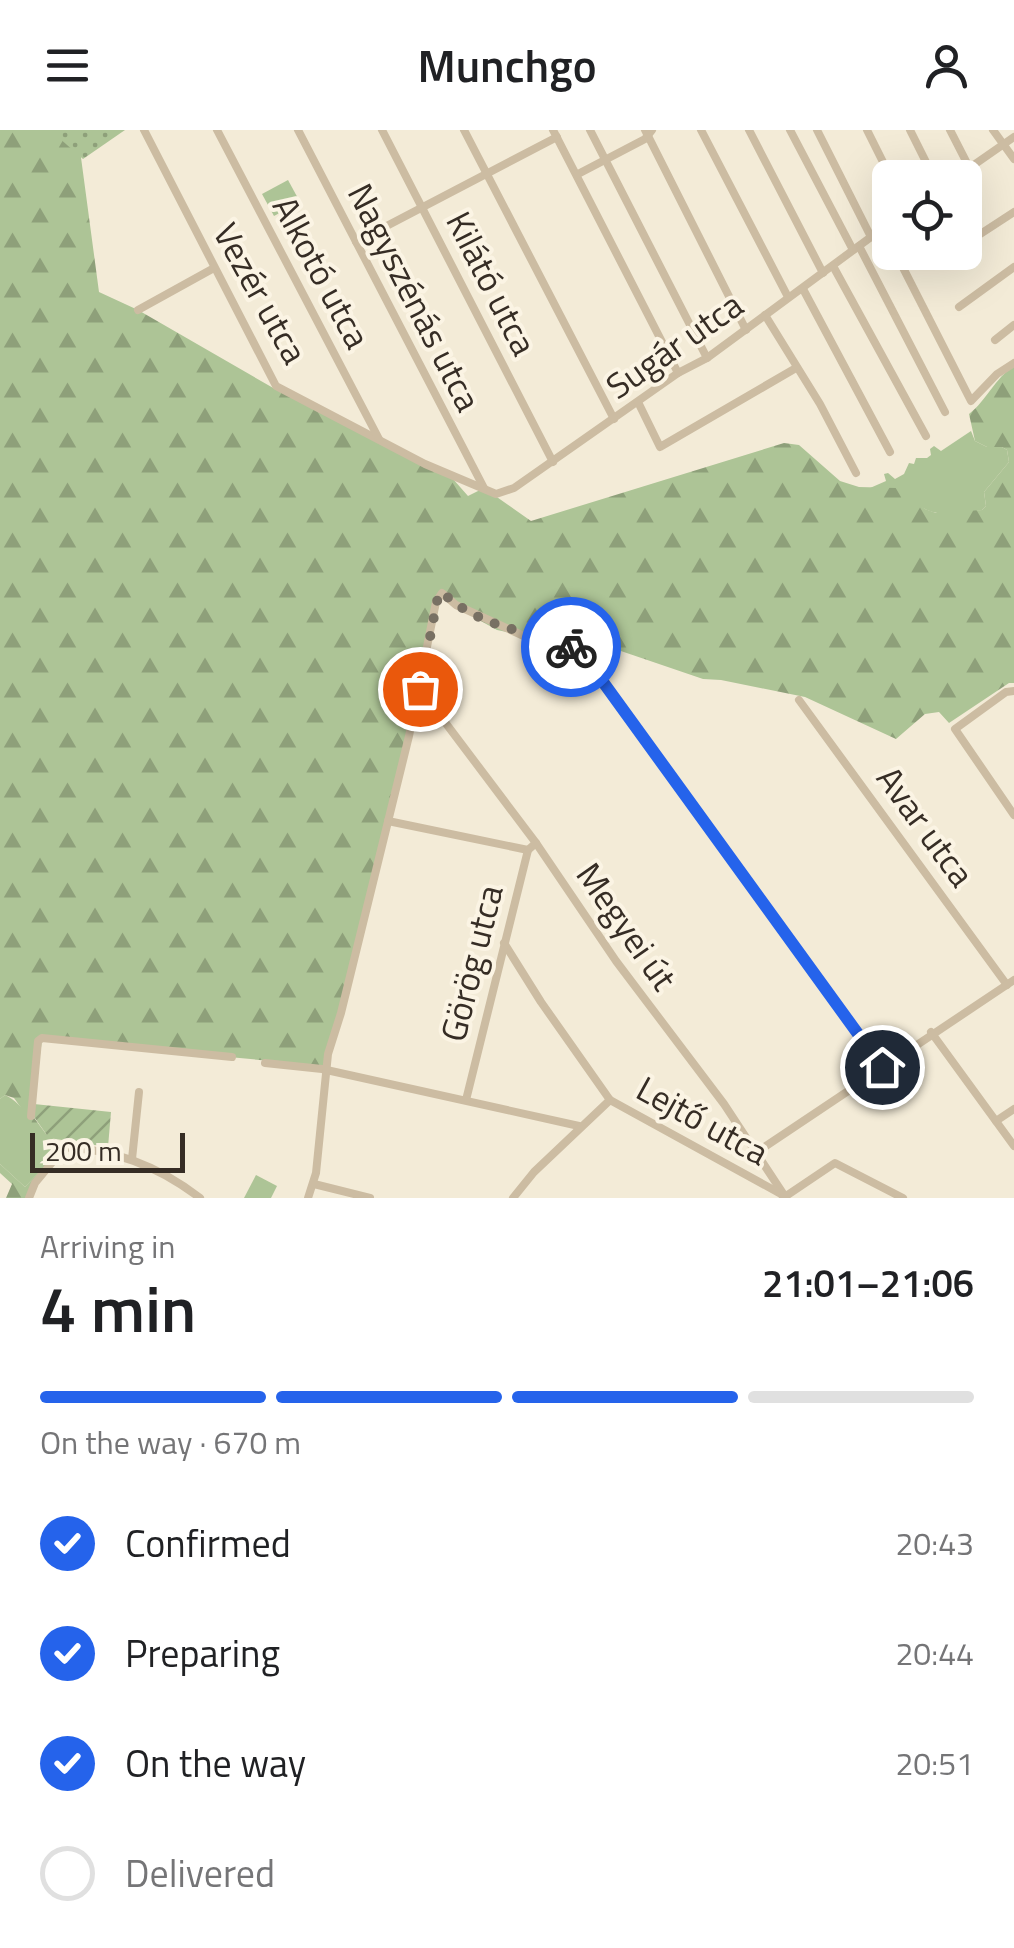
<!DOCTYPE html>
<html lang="en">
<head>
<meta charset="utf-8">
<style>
	:root { --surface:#fff; --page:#f2f2f2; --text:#202124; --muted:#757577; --line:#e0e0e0; --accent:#2563eb }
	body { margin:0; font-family:"Titillium Web",sans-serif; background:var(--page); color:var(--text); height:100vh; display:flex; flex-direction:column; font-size:38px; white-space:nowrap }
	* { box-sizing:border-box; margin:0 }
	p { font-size:32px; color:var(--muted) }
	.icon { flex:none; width:55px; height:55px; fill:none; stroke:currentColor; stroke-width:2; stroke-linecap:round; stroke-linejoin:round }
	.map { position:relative; height:1068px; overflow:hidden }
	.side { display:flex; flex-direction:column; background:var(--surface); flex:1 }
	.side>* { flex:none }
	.controls { position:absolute; left:872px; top:30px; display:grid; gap:20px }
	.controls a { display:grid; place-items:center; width:110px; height:110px; border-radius:15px; background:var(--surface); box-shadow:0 10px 40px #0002; font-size:50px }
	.scale { position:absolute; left:30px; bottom:25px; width:155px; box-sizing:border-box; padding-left:10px; border:5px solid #362d25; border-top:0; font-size:28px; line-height:35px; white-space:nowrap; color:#362d25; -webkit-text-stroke:8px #fbf4e4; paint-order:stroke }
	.pin { position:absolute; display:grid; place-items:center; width:85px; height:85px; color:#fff; margin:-42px; border:5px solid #fff; border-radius:50%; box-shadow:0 2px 10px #0007 }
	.courier { position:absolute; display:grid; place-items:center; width:100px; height:100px; margin:-50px; border:8px solid #2563eb; border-radius:50%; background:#fff; color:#222; box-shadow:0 2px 12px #0007 }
	.headline em { font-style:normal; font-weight:600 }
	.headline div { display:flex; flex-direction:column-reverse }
	.headline { display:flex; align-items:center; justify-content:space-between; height:170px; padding:0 40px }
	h1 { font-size:65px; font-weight:600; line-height:75px }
	.bar { display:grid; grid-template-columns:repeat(4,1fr); gap:15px 10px; align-content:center; height:120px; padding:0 40px }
	.bar i { height:12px; border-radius:8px; background:var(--line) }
	.bar .selected { background:var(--accent) }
	.bar p { grid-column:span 4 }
	ol { padding:0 40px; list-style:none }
	li { display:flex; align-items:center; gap:30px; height:110px }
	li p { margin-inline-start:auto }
	li .icon { padding:10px; border-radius:50%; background:var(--accent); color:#fff; stroke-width:4 }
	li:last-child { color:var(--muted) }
	li i { width:55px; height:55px; border:5px solid var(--line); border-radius:50% }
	header { display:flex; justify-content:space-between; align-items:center; height:130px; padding:0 40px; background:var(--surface); font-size:45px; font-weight:600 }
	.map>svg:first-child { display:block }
	.grass { fill:#adc496 }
	.forest { fill:url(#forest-firs) }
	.park { fill:url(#park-dots) }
	.garden { fill:url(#garden-furrows) }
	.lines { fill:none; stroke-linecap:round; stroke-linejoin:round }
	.minor { stroke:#ccbca2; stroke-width:8 }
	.done { stroke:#787063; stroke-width:10; stroke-dasharray:0 18 }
	.route { stroke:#2563eb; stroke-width:12 }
	.labels { text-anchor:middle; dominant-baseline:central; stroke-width:8; stroke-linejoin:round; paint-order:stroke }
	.street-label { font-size:35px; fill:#362d25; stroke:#fbf4e4 }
</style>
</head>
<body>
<header><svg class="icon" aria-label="menu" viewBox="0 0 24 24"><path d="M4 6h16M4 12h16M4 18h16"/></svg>Munchgo<svg class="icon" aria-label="person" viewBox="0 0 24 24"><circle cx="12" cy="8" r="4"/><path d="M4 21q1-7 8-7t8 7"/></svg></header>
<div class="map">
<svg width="1014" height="1068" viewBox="0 0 1014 1068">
	<defs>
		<pattern id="forest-firs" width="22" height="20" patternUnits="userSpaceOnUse" patternTransform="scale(2.5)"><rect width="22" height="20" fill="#adc496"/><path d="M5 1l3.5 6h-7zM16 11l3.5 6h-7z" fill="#8ea07a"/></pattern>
		<pattern id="park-dots" width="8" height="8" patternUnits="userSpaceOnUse" patternTransform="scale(2.5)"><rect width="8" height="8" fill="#adc496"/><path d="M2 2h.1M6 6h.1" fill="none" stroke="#8ea07a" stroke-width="1.8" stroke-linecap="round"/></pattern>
		<pattern id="garden-furrows" width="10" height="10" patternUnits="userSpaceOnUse" patternTransform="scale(2.5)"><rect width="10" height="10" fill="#adc496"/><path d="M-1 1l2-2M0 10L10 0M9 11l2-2" fill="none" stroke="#8ea07a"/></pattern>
	</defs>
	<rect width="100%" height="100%" fill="#f3ebd7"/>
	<g class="grass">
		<path d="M288,50L300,72L274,86L262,64Z"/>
		<path d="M971,301L975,311L987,317H1002L1007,320L1009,332L984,362L986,376L982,380C965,383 942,387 927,380C897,366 909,358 870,358L886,351L884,344L888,343L895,349L904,344L909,333L914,334L916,328H927L931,325L930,319L934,316L941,321Z"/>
		<path d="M5,965C24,973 38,1003 57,1016L58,1022L25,1057L0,1034V969Z"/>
		<path d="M256,1045L277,1056L271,1068H244Z"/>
	</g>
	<path class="forest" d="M0,0H107L80,20L99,162L138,180L275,259L453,349L468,366L484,358L531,391L784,313L799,315L840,351L859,357L896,358L925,379L936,383L982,380L986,376L984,362L1009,332L1007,320L1002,317H987L975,311L969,284C987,270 995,248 1014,236V553H1009L949,593L939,582L925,584L896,609L805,567L721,550L703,549L615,519L585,531L560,513L497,500L470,485L442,463L326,936L42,910L32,985L46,1004L65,1016L33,1054L28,1068H6L12,1054L0,1043V1034L25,1057L59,1020L39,1003L14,968L5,965L0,969Z"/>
	<path class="park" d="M50,0H125L83,29Z"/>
	<path class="garden" d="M34,974L111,982L108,1017L49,1008L32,984Z"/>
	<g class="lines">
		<g class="minor">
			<path d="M144,0L276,256L425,334L496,364L514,358L678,243L707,228L890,93"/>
			<path d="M217,0L379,309"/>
			<path d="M298,0L484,358"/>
			<path d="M382,0L553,332"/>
			<path d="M464,0L614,289"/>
			<path d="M553,0L678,243"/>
			<path d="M590,0L707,228"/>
			<path d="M645,0L746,200"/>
			<path d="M701,0L788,167"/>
			<path d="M749,0L823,143"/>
			<path d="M790,0L853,120"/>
			<path d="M817,0L871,107"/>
			<path d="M867,0L891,48"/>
			<path d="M910,0L934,48"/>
			<path d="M950,0L969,37"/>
			<path d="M993,0L1014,29"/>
			<path d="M578,44L645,9L652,0"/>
			<path d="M955,48L1014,7"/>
			<path d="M882,99L890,113"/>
			<path d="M356,112L557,7"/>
			<path d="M965,114L1014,82"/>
			<path d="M859,116L945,282"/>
			<path d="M895,122L971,271L997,244L1014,233"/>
			<path d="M833,136L926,306"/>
			<path d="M803,159L890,322"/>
			<path d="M959,177L1014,137"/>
			<path d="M138,180L214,138"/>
			<path d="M765,185L820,274L856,343"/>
			<path d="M995,210L1014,195"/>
			<path d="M638,272L660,317L796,238"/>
			<path d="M420,559L536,713L616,831L724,974L786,1068"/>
			<path d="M1014,561L1006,562L955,599L1014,685"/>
			<path d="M799,570L1007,855"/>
			<path d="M388,691L528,720"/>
			<path d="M504,813L541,872L610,970"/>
			<path d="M931,902L1014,1016"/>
			<path d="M265,933L322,939L579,996"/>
			<path d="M466,970L528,720L536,713"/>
			<path d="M31,986L38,911L42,908L232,927"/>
			<path d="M996,991L1014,979"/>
			<path d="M60,1017C113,1019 157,1035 200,1068"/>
			<path d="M757,1022L1014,850"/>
			<path d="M132,1029L139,962"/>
			<path d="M314,1054L370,1068"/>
			<path d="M29,1068L35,1053L64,1018"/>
			<path d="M308,1068L316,1043L328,924L341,883L409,606L436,472L442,463L456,475L526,507L548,505L572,517L590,534L882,937"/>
			<path d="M513,1068L534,1042L610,970L781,1064"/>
			<path d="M783,1068L835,1033L903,1068"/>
		</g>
	</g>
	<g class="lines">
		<path class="done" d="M420,559L437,471L442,462L455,474L488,492L506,496L529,508L544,504L571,517"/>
		<path class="route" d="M571,517L590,534L882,937"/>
	</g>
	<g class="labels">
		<g class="street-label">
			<text transform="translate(322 142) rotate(62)">Alkotó utca</text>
			<text transform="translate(492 153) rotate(63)">Kilátó utca</text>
			<text transform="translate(261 163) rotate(61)">Vezér utca</text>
			<text transform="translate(415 167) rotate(63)">Nagyszénás utca</text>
			<text transform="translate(674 215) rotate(-35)">Sugár utca</text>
			<text transform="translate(926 696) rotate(54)">Avar utca</text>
			<text transform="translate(627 796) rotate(55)">Megyei út</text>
			<text transform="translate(471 833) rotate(-76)">Görög utca</text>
			<text transform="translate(703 990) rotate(29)">Lejtő utca</text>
		</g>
	</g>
</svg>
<div class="controls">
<a><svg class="icon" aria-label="locate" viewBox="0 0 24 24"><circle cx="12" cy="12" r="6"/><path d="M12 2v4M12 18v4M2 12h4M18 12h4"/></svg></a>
</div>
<div class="scale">200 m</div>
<div class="pin" style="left:420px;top:559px;background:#ea580c"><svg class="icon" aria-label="bag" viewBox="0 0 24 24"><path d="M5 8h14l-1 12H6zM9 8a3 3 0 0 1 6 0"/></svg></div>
<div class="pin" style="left:882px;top:937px;background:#1f2937"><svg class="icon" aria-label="home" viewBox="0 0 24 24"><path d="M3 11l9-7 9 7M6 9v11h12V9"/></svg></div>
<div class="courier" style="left:571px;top:517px"><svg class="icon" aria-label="bike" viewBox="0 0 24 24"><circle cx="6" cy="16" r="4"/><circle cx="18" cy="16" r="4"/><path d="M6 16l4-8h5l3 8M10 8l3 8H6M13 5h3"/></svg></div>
</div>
<section class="side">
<div class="headline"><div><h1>4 min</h1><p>Arriving in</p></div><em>21:01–21:06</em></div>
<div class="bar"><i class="selected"></i><i class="selected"></i><i class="selected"></i><i></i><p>On the way · 670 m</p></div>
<ol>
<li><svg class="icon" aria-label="check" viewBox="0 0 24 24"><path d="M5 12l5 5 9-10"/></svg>Confirmed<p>20:43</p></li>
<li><svg class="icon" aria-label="check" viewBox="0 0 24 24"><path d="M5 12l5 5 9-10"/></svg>Preparing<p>20:44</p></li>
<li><svg class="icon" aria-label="check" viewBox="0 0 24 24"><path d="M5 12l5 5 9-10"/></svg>On the way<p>20:51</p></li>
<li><i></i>Delivered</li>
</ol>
</section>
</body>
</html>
